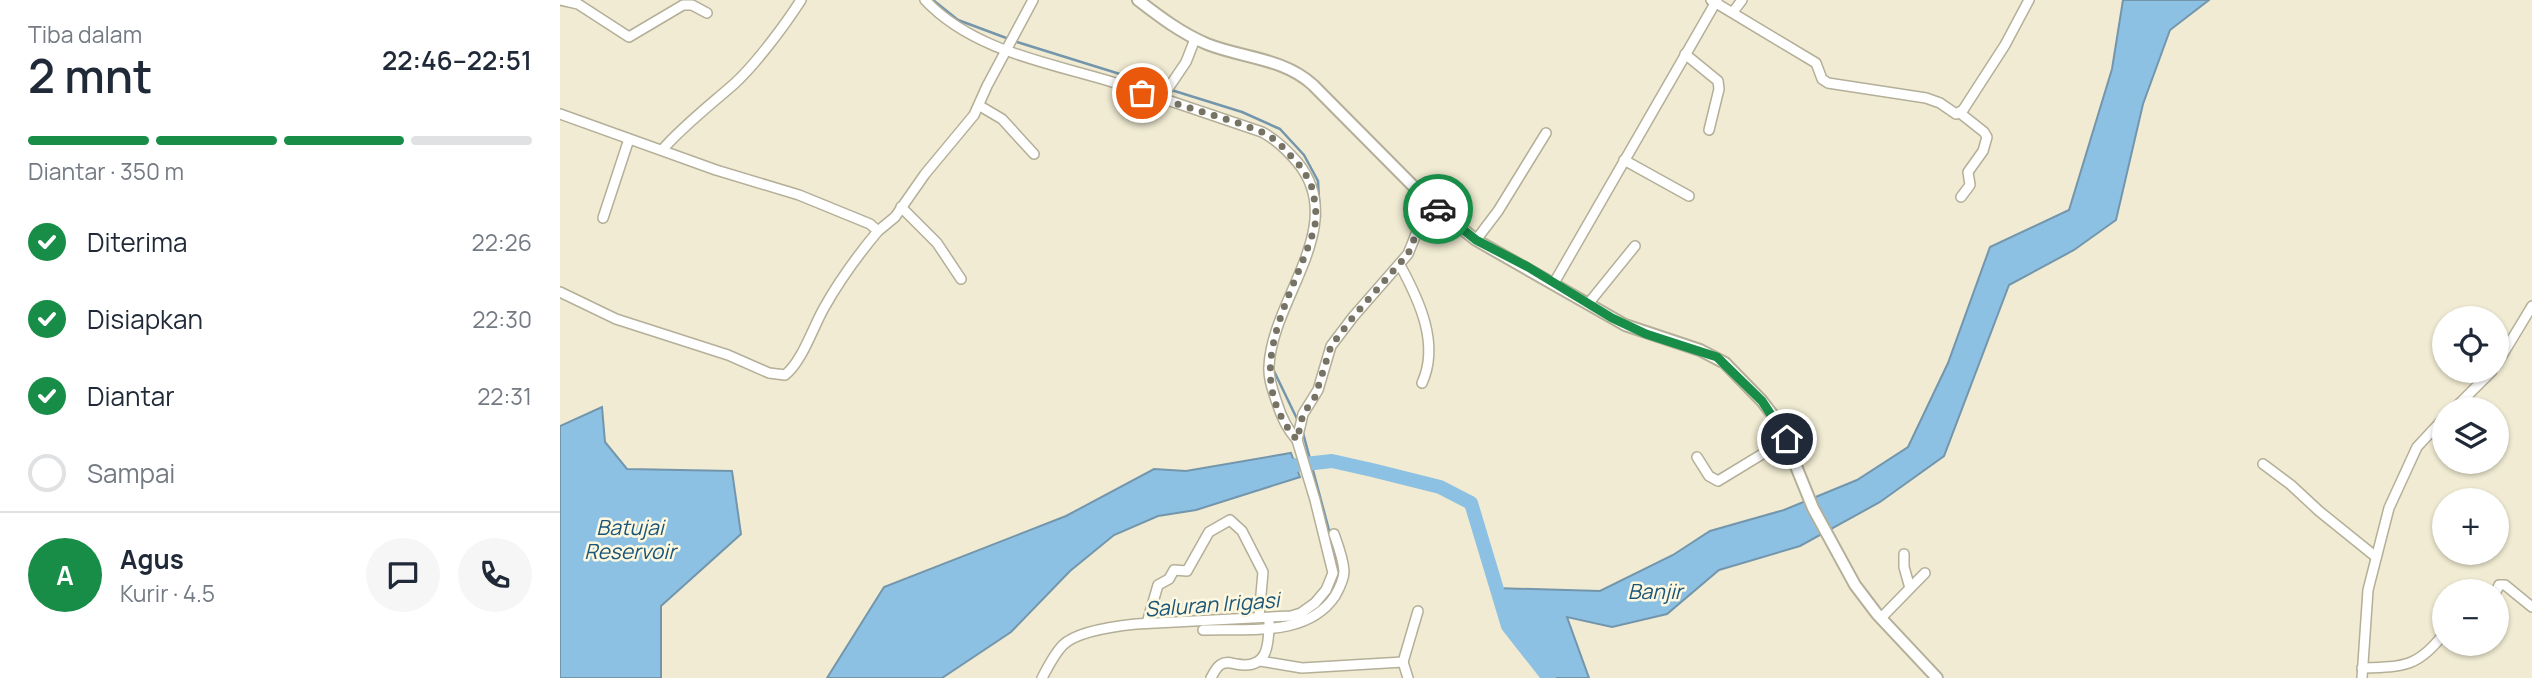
<!DOCTYPE html>
<html lang="id">
<head>
<meta charset="utf-8">
<style>
	:root { --surface:#fff; --page:#f6f6f7; --text:#1f2937; --muted:#747a83; --line:#e0e1e3; --accent:#188d47 }
	body { margin:0; font-family:Manrope,sans-serif; background:var(--page); color:var(--text); height:100vh; display:flex; flex-direction:column; font-size:26px; white-space:nowrap }
	* { box-sizing:border-box; margin:0 }
	p { font-size:23px; color:var(--muted) }
	.icon { flex:none; width:38px; height:38px; fill:none; stroke:currentColor; stroke-width:2; stroke-linecap:round; stroke-linejoin:round }
	.map { position:relative; flex:1; overflow:hidden }
	.sheet { display:flex; flex-direction:column; background:var(--surface); width:560px }
	.sheet>* { flex:none }
	.buttons { position:absolute; left:1872px; top:306px; display:grid; gap:14px }
	.buttons a { display:grid; place-items:center; width:77px; height:77px; border-radius:50%; background:var(--surface); box-shadow:0 2px 5px #0004; font-size:35px }
	.pin { position:absolute; display:grid; place-items:center; width:60px; height:60px; color:#fff; margin:-30px; border:4px solid #fff; border-radius:50%; box-shadow:0 2px 7px #0007 }
	.courier { position:absolute; display:grid; place-items:center; width:70px; height:70px; margin:-35px; border:5px solid #188d47; border-radius:50%; background:#fff; color:#222; box-shadow:0 2px 9px #0007 }
	.overview em { font-style:normal; font-weight:600 }
	.overview div { display:flex; flex-direction:column-reverse }
	.overview { display:flex; align-items:center; justify-content:space-between; height:119px; padding:0 28px }
	h1 { font-size:46px; font-weight:600; line-height:52px }
	.bar { display:grid; grid-template-columns:repeat(4,1fr); gap:10px 7px; align-content:center; height:84px; padding:0 28px }
	.bar i { height:9px; border-radius:5px; background:var(--line) }
	.bar .selected { background:var(--accent) }
	.bar p { grid-column:span 4 }
	.line { display:flex; align-items:center; gap:18px; padding:0 28px; border-top:2px solid var(--line) }
	.line div { flex:1 }
	.round { display:grid; place-items:center; flex:none; width:74px; height:74px; border-radius:37px; background:var(--page) }
	ol { padding:0 28px; list-style:none }
	li { display:flex; align-items:center; gap:21px; height:77px }
	li p { margin-inline-start:auto }
	li .icon { padding:7px; border-radius:50%; background:var(--accent); color:#fff; stroke-width:4 }
	li:last-child { color:var(--muted) }
	li i { width:38px; height:38px; border:4px solid var(--line); border-radius:50% }
	main { display:flex; flex:1; min-height:0 }
	.map>svg:first-child { display:block }
	.water { fill:#8dc1e4; stroke:#7396ac; stroke-width:2 }
	.lines { fill:none; stroke-linecap:round; stroke-linejoin:round }
	.stream { stroke:#7396ac; stroke-width:2.5 }
	.river { stroke:#8dc1e4; stroke-width:14 }
	.minor-casing { stroke:#b4af98; stroke-width:12 }
	.tertiary-casing { stroke:#b4af98; stroke-width:14 }
	.minor { stroke:#fff; stroke-width:9 }
	.tertiary { stroke:#fff; stroke-width:10 }
	.done { stroke:#767365; stroke-width:7; stroke-dasharray:0 12.6 }
	.route { stroke:#188d47; stroke-width:9 }
	.labels { text-anchor:middle; dominant-baseline:central; stroke-width:5; stroke-linejoin:round; paint-order:stroke }
	.water-label { font-size:21px; font-style:italic; fill:#1b5679; stroke:#fdf8df }
</style>
</head>
<body>
<main>
<section class="sheet">
<div class="overview"><div><h1>2 mnt</h1><p>Tiba dalam</p></div><em>22:46–22:51</em></div>
<div class="bar"><i class="selected"></i><i class="selected"></i><i class="selected"></i><i></i><p>Diantar · 350 m</p></div>
<ol>
<li><svg class="icon" aria-label="check" viewBox="0 0 24 24"><path d="M5 12l5 5 9-10"/></svg>Diterima<p>22:26</p></li>
<li><svg class="icon" aria-label="check" viewBox="0 0 24 24"><path d="M5 12l5 5 9-10"/></svg>Disiapkan<p>22:30</p></li>
<li><svg class="icon" aria-label="check" viewBox="0 0 24 24"><path d="M5 12l5 5 9-10"/></svg>Diantar<p>22:31</p></li>
<li><i></i>Sampai</li>
</ol>
<div class="line" style="height:126px"><b class="round" style="background:var(--accent);color:#fff">A</b><div><b>Agus</b><p>Kurir · 4.5</p></div><a class="round"><svg class="icon" aria-label="chat" viewBox="0 0 24 24"><path d="M4 5h16v11H9l-5 4z"/></svg></a><a class="round"><svg class="icon" aria-label="phone" viewBox="0 0 24 24"><path d="M5 4h4l2 5-3 2q2 4 5 5l2-3 5 2v4C11 20 4 13 5 4z"/></svg></a></div>
</section>
<div class="map">
<svg width="1972" height="678" viewBox="0 0 1972 678">
	<rect width="100%" height="100%" fill="#f0ebd2"/>
	<g class="water">
		<path d="M1563,0H1649L1610,30L1583,104L1556,220L1514,250L1449,285L1384,456L1320,502L1240,546L1159,570L1107,614L1052,627L1007,617L1029,678H989L948,626L935,588L1040,591L1113,555L1150,531L1224,510L1297,480L1348,447L1388,363L1430,247L1509,210L1552,69Z"/>
		<path d="M42,407L45,442L67,469L172,471L181,534L101,606V678H0V426Z"/>
		<path d="M731,453L740,477L636,510L598,516L554,535L510,571L451,632L382,678H267L324,587L506,516L594,469L626,471Z"/>
	</g>
	<g class="lines">
		<g class="stream">
			<path d="M373,0L398,20L457,42L682,112L720,129L744,155L758,181L760,217L757,227"/>
			<path d="M713,369L739,423"/>
			<path d="M743,433L770,534"/>
			<path d="M772,541L777,572"/>
		</g>
		<path class="river" d="M736,465L772,461L812,470L880,487L911,503L948,626L989,678"/>
		<g class="minor-casing">
			<g id="minor">
				<path d="M0,0L18,4L69,37L123,5H132L147,13"/>
				<path d="M365,0C412,50 485,62 549,81C600,97 651,115 702,132C717,140 727,150 738,163C789,226 712,299 709,366C708,378 713,391 717,403C721,416 727,429 737,440L755,500L773,573L766,590L755,603L741,613L731,616L576,624C557,626 517,631 503,645C494,654 488,667 482,678"/>
				<path d="M1151,0L1256,63L1262,79L1268,83L1366,98L1380,103L1396,114L1403,110L1445,45L1469,0"/>
				<path d="M1173,12L1182,0"/>
				<path d="M1125,54L1158,81L1159,89L1149,130"/>
				<path d="M601,99L626,62L635,39"/>
				<path d="M420,106L442,119L474,154"/>
				<path d="M1400,113L1424,132L1427,137L1423,151L1408,172L1410,185L1401,197"/>
				<path d="M0,114L156,170L239,195L310,224L318,231L335,217L365,174L414,115L427,86L473,0"/>
				<path d="M102,150C124,125 149,106 174,84C195,65 225,25 241,0"/>
				<path d="M1064,160L1129,196"/>
				<path d="M341,207L377,243L401,279"/>
				<path d="M43,218L69,139"/>
				<path d="M916,240L938,211L986,133"/>
				<path d="M840,265C859,300 880,344 862,383"/>
				<path d="M994,283L1157,0"/>
				<path d="M0,292L56,319L168,355L209,373L225,375C242,362 253,327 264,308C279,281 298,255 318,231"/>
				<path d="M1028,304L1075,246"/>
				<path d="M1937,364L1972,306"/>
				<path d="M1893,410L1932,371"/>
				<path d="M737,440L743,414L758,390L771,346L793,317L848,254L869,202"/>
				<path d="M1137,457L1149,476L1158,481L1227,439"/>
				<path d="M1703,464L1731,485L1759,511L1816,557"/>
				<path d="M1344,554V567L1350,588"/>
				<path d="M1936,592L1939,585H1945L1972,607"/>
				<path d="M1321,618L1365,573"/>
				<path d="M587,623L598,585L609,579L614,570L627,571L649,532L670,520L682,531L703,572L699,617"/>
				<path d="M643,630C687,628 747,638 775,596C779,589 784,579 784,571C783,558 778,545 774,534"/>
				<path d="M700,661L742,668L843,662L848,678"/>
				<path d="M843,662L858,611"/>
				<path d="M1802,668C1844,667 1859,667 1885,632"/>
				<path d="M651,678C653,674 656,668 660,665C666,661 671,663 676,664C707,670 709,647 709,622"/>
				<path d="M1802,678L1808,590L1829,508L1857,447L1885,417"/>
			</g>
		</g>
		<g class="tertiary-casing">
			<path id="tertiary" d="M578,0C600,17 621,33 647,44C682,58 724,58 753,85L869,202L916,240L1065,325L1140,350L1165,363L1202,401L1218,422L1253,508L1295,585L1317,614L1377,678"/>
		</g>
		<use href="#minor" class="minor"/>
		<use href="#tertiary" class="tertiary"/>
	</g>
	<g class="lines">
		<path class="done" d="M582,93L681,124L702,132L717,141L742,168L751,184L756,207L755,226C734,298 677,370 737,440L743,414L755,397L771,346L793,317L848,254L869,202L878,209"/>
		<path class="route" d="M878,209L916,240L968,267L1052,318L1086,334L1157,357L1202,401L1227,439"/>
	</g>
	<g class="labels">
		<g class="water-label">
			<text x="70" y="527">Batujai<tspan x="70" dy="24">Reservoir</tspan></text>
			<text x="1095" y="591">Banjir</text>
			<text transform="translate(652 604) rotate(-4)">Saluran Irigasi</text>
		</g>
	</g>
</svg>
<div class="buttons">
<a><svg class="icon" aria-label="locate" viewBox="0 0 24 24"><circle cx="12" cy="12" r="6"/><path d="M12 2v4M12 18v4M2 12h4M18 12h4"/></svg></a>
<a><svg class="icon" aria-label="layers" viewBox="0 0 24 24"><path d="M12 4l9 5-9 5-9-5zM3 14l9 5 9-5"/></svg></a>
<a>+</a>
<a>−</a>
</div>
<div class="pin" style="left:582px;top:93px;background:#ea580c"><svg class="icon" aria-label="bag" viewBox="0 0 24 24"><path d="M5 8h14l-1 12H6zM9 8a3 3 0 0 1 6 0"/></svg></div>
<div class="pin" style="left:1227px;top:439px;background:#1f2937"><svg class="icon" aria-label="home" viewBox="0 0 24 24"><path d="M3 11l9-7 9 7M6 9v11h12V9"/></svg></div>
<div class="courier" style="left:878px;top:209px"><svg class="icon" aria-label="car" viewBox="0 0 24 24"><path d="M5 17H2v-5l4-1 3-4h7l3 4 3 1v5h-3M9 17h6M6 11h13"/><circle cx="7" cy="17" r="2"/><circle cx="17" cy="17" r="2"/></svg></div>
</div>
</main>
</body>
</html>
